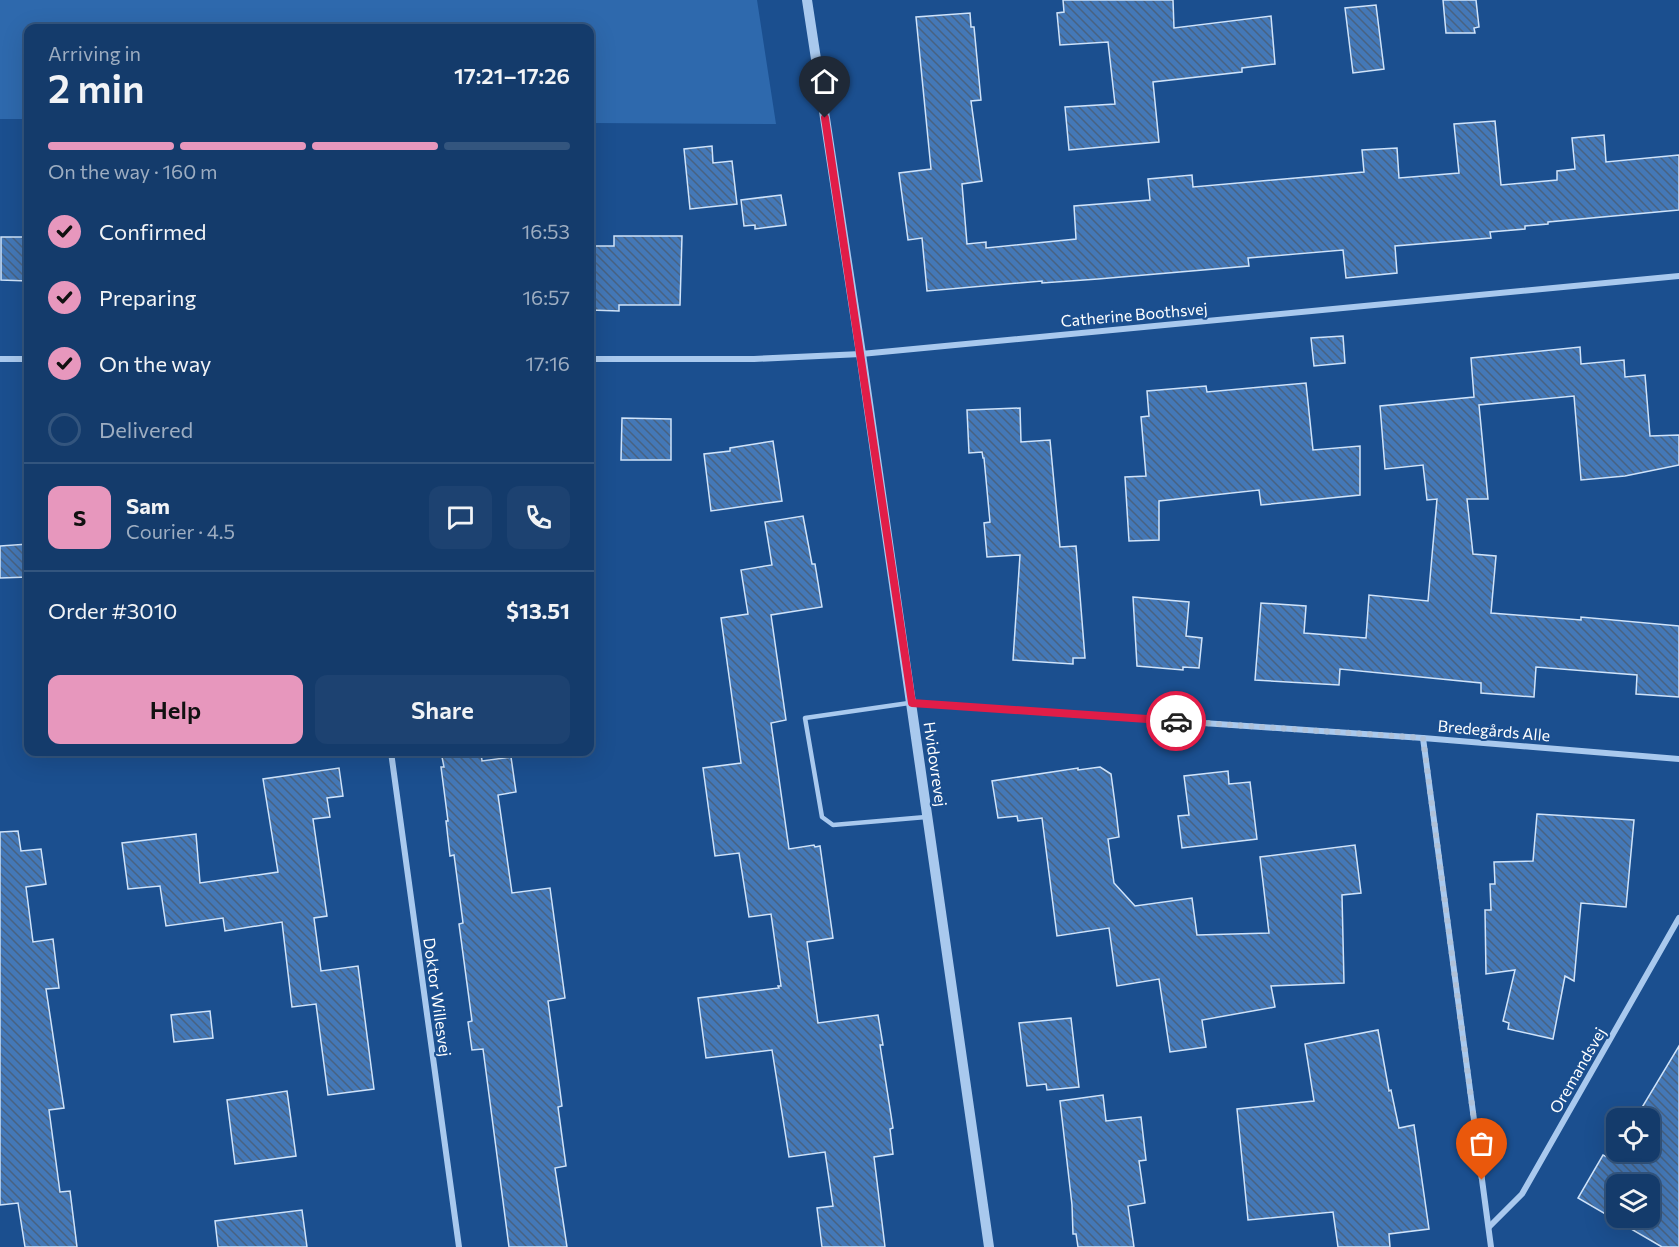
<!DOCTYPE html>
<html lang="en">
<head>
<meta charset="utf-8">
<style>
	:root { --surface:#143b6b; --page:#1d4271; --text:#f1f3f6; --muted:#9dadc1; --line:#33557e; --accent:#e797bd }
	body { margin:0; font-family:Commissioner,sans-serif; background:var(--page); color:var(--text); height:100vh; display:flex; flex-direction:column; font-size:22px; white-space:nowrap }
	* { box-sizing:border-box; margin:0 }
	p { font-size:20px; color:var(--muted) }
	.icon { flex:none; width:33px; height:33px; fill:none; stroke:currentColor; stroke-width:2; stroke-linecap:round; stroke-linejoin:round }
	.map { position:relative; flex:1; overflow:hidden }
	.panel { position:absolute; left:24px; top:24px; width:570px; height:732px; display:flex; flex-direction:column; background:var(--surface); border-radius:12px; box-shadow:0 6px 24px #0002,0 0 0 2px var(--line) }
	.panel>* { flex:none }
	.tools { position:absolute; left:1606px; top:1108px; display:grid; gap:12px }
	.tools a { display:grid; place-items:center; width:54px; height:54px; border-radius:12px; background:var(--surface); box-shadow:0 6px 24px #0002,0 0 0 2px var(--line); font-size:30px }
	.pin { position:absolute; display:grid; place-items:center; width:51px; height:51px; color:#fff; margin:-62px -26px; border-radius:50% 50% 50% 0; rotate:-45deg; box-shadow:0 0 6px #0007 }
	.pin .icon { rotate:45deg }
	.courier { position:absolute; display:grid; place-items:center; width:60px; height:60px; margin:-30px; border:4px solid #e11d48; border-radius:50%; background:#fff; color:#222; box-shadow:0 2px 8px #0007 }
	.summary em { font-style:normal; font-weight:600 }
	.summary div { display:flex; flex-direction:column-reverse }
	.summary { display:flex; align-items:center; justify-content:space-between; height:102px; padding:0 24px }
	h1 { font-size:39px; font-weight:600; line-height:45px }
	.bar { display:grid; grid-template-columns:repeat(4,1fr); gap:9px 6px; align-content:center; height:72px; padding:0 24px }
	.bar i { height:8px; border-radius:4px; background:var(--line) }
	.bar .on { background:var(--accent) }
	.bar p { grid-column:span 4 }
	.line { display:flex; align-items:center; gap:15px; padding:0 24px; border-top:2px solid var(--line) }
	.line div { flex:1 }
	.round { display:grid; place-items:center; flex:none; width:63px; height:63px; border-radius:12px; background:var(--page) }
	ol { padding:0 24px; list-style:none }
	li { display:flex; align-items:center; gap:18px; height:66px }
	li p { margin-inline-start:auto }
	li .icon { padding:6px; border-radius:50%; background:var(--accent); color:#111; stroke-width:4 }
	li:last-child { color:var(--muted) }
	li i { width:33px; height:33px; border:3px solid var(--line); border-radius:50% }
	.button { display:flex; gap:12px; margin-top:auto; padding:12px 24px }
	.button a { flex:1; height:69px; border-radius:12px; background:var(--accent); color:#111; font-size:24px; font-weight:600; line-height:69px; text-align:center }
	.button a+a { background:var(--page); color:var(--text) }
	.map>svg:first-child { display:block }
	.park { fill:#2e69ad }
	.building { fill:url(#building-back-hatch); stroke:#cfe3fa; stroke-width:1.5; fill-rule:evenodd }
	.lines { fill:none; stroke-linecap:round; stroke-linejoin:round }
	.service { stroke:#a9c9ee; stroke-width:4.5 }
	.minor { stroke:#a9c9ee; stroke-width:6 }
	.tertiary { stroke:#a9c9ee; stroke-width:10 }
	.done { stroke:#afc1d8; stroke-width:6; stroke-dasharray:0 10.8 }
	.route { stroke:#e11d48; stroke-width:8 }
	.labels { text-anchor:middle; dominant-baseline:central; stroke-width:4.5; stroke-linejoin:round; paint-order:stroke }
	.street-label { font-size:16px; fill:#fff; stroke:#1b4f8f }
</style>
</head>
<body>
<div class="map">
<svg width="1679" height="1247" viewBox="0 0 1679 1247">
	<defs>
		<pattern id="building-back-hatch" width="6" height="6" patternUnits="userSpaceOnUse" patternTransform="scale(1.5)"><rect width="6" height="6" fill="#4478b7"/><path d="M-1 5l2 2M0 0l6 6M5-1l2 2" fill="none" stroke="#486282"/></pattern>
	</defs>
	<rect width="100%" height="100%" fill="#1b4f8f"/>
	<path class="park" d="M0,0H757L776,124L590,123V28H28V119H0Z"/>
	<g class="building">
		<path d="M1063,0H1173L1174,28L1271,16L1275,64L1242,68V72L1153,82L1159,142L1069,150L1065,107L1115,104L1108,42L1060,45L1057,13L1064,12Z"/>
		<path d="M1443,0H1476L1479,27L1474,28L1475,33H1446Z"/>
		<path d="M1376,5L1384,69L1353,73L1345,8Z"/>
		<path d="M970,13L971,27H974L981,100L971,101L982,181L962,184L967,244L986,242V248L1076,239L1074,206L1150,200L1148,179L1192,175L1193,187L1364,172L1362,150L1397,148L1399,178L1459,173L1454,124L1495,121L1501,185L1557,180V171L1575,169L1572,138L1604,135L1606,162L1679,155V210L1548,222V224L1525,226V229L1490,232L1491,238L1395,246L1397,273L1346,278L1343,250L1248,258L1249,266L1098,279L1042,283V281L927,291L922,238L908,240L899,173L931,169L916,17Z"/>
		<path d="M712,146L713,163L732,161L737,204L690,209L684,149Z"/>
		<path d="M781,195L786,225L755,229V225L744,226L741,200Z"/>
		<path d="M614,236H682L680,305H619V311L590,310V246H614Z"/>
		<path d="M1,237H28V281L1,280Z"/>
		<path d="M1343,336L1345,363L1314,366L1311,338Z"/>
		<path d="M1580,347L1581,364L1624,360L1625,377L1645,375L1650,436L1679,435V465L1625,476L1581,480L1574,396L1479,405L1488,499H1467L1473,554L1496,556L1491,613L1581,620V617L1679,626V697L1636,694L1637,675L1536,667L1534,697L1481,693V683L1340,669L1339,685L1255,680L1261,603L1306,606L1304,633L1366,638L1369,595L1428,601L1437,499L1427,500L1423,465L1385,469L1380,406L1474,397L1471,358Z"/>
		<path d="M1306,383L1313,450L1360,446V495L1261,505L1259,490L1159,501V540L1129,541L1125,477L1146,476L1141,417L1149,416L1147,391L1206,386L1207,392Z"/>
		<path d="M1020,408L1021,442L1050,440L1060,547L1076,546L1085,658H1073V664L1013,660L1020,555L987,557L984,523L990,522L984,458H983L982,452L969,453L967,410Z"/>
		<path d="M622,418L671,419V460H621Z"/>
		<path d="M773,441L782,501L711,511L704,454L730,451V448Z"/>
		<path d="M803,516L812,564H815L822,607L771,615L786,720L771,723L789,849L814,845L815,847L820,846L833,938L807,942L818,1023L878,1015L883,1045H880L893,1128L890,1129L893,1154L874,1157L885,1247H822L817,1208L833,1206L825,1152L789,1157L772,1050L706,1058L698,998L779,988L778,986H781L771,914L749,917L739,853L715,856L703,768L741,763L721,618L748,614L741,570L772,565L765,522Z"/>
		<path d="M28,544V577L0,578V546Z"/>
		<path d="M1133,597L1189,602L1186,636L1202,638L1199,668L1183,667V670L1137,666Z"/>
		<path d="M441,752H481L482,761L511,757L516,792L498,795L512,893L550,888L565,998L548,1001L562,1106L558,1107L566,1166L555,1168L567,1247H509L483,1049L472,1050L468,1022L472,1021L459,924L463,923L454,855L450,856L446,821H448L441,767H444Z"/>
		<path d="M1100,767L1111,774L1116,811L1119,837L1108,839L1114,883L1135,906L1192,898L1197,935L1269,933L1260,857L1355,845L1361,893L1342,895L1344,983L1271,986L1275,1007L1202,1020L1206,1047L1170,1052L1159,979L1117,986L1109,928L1057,936L1042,818L1018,821L1017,816L998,818L992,781L1078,768V770Z"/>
		<path d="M339,768L343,796L327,798L330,817L313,819L327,916L314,918L321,971L358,966L374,1089L328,1095L316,1004L292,1007L282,922L225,931L223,918L166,926L160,886L128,889L122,843L196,834L200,883L278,872L263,779Z"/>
		<path d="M1228,771L1229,784L1250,782L1257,839L1182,848L1178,816L1189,815L1184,776Z"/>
		<path d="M1537,814L1634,820L1626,907L1581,903L1574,981L1565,976L1553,1039L1508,1029L1509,1023L1503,1021L1515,970L1486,974L1485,910H1491L1490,884H1495L1494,862L1533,861Z"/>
		<path d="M18,831L21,851L41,849L46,884L26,887L33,942L53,939L59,988L46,989L64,1108L49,1110L60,1192L70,1191L77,1247H25L18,1203L0,1205V832Z"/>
		<path d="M210,1011L213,1038L174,1042L171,1015Z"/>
		<path d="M1071,1018L1079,1087L1047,1090L1046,1084L1027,1086L1019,1023Z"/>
		<path d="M1378,1030L1389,1091L1391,1090L1399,1128L1414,1125L1429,1229L1389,1234L1390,1247H1338L1333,1212L1248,1220L1237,1109L1314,1101L1305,1044Z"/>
		<path d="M1679,1046V1247H1662L1578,1198L1603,1155L1611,1159L1617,1149V1152H1650V1119H1635ZM1617,1185H1650V1218H1617Z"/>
		<path d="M287,1091L296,1156L235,1164L227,1100Z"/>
		<path d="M1103,1095L1106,1121L1141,1117L1146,1160L1139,1161L1145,1203L1128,1206L1134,1247H1078L1076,1234H1073L1072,1205L1060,1101Z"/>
		<path d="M302,1210L307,1247H218L215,1221Z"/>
	</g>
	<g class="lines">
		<path class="service" d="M909,703L805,718L822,817L833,825L926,817"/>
		<g class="minor">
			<path d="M0,359H28"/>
			<path d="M590,359H754L861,354L1679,276"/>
			<path d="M912,703L1423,738L1679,759"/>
			<path d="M1423,738L1491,1247"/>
			<path d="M391,752L459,1247"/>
			<path d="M1489,1227L1522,1194L1679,918"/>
		</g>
		<path class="tertiary" d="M807,0L861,354L989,1247"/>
	</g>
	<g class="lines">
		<path class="done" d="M1176,721L1423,738L1482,1180"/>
		<path class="route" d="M825,118L912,703L1176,721"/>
	</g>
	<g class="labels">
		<g class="street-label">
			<text transform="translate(1134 314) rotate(-5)">Catherine Boothsvej</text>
			<text transform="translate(1494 730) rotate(5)">Bredegårds Alle</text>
			<text transform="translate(936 764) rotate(82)">Hvidovrevej</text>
			<text transform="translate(438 997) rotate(82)">Doktor Willesvej</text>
			<text transform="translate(1577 1070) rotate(-60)">Oremandsvej</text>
		</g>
	</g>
</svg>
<div class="tools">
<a><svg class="icon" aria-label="locate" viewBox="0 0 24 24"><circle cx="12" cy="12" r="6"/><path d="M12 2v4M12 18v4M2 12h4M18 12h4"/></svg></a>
<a><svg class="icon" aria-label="layers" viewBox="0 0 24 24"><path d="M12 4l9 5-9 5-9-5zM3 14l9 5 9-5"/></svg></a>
</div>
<div class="pin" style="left:1482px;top:1180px;background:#ea580c"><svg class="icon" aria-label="bag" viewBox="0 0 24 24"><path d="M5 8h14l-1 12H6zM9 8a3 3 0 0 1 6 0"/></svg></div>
<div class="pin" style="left:825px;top:118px;background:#1f2937"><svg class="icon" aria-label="home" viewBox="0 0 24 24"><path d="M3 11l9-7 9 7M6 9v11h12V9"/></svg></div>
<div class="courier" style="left:1176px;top:721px"><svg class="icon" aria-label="car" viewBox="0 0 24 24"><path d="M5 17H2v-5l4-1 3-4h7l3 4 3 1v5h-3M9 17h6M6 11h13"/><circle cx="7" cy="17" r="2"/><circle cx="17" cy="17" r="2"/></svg></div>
<section class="panel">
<div class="summary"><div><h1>2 min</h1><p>Arriving in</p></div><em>17:21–17:26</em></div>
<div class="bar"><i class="on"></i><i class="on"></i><i class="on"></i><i></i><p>On the way · 160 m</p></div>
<ol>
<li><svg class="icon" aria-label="check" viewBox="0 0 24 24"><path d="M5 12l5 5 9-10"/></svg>Confirmed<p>16:53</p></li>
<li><svg class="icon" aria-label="check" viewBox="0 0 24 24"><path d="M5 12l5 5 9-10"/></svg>Preparing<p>16:57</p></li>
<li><svg class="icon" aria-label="check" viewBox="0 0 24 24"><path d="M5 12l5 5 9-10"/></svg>On the way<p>17:16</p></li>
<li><i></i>Delivered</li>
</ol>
<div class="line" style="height:108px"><b class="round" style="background:var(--accent);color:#111">S</b><div><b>Sam</b><p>Courier · 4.5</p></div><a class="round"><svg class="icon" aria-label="chat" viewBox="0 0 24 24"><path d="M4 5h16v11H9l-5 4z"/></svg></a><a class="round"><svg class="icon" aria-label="phone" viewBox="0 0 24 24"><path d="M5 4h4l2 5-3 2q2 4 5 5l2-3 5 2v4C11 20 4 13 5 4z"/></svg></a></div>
<div class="line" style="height:78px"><div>Order #3010</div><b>$13.51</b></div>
<div class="button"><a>Help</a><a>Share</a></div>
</section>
</div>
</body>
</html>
